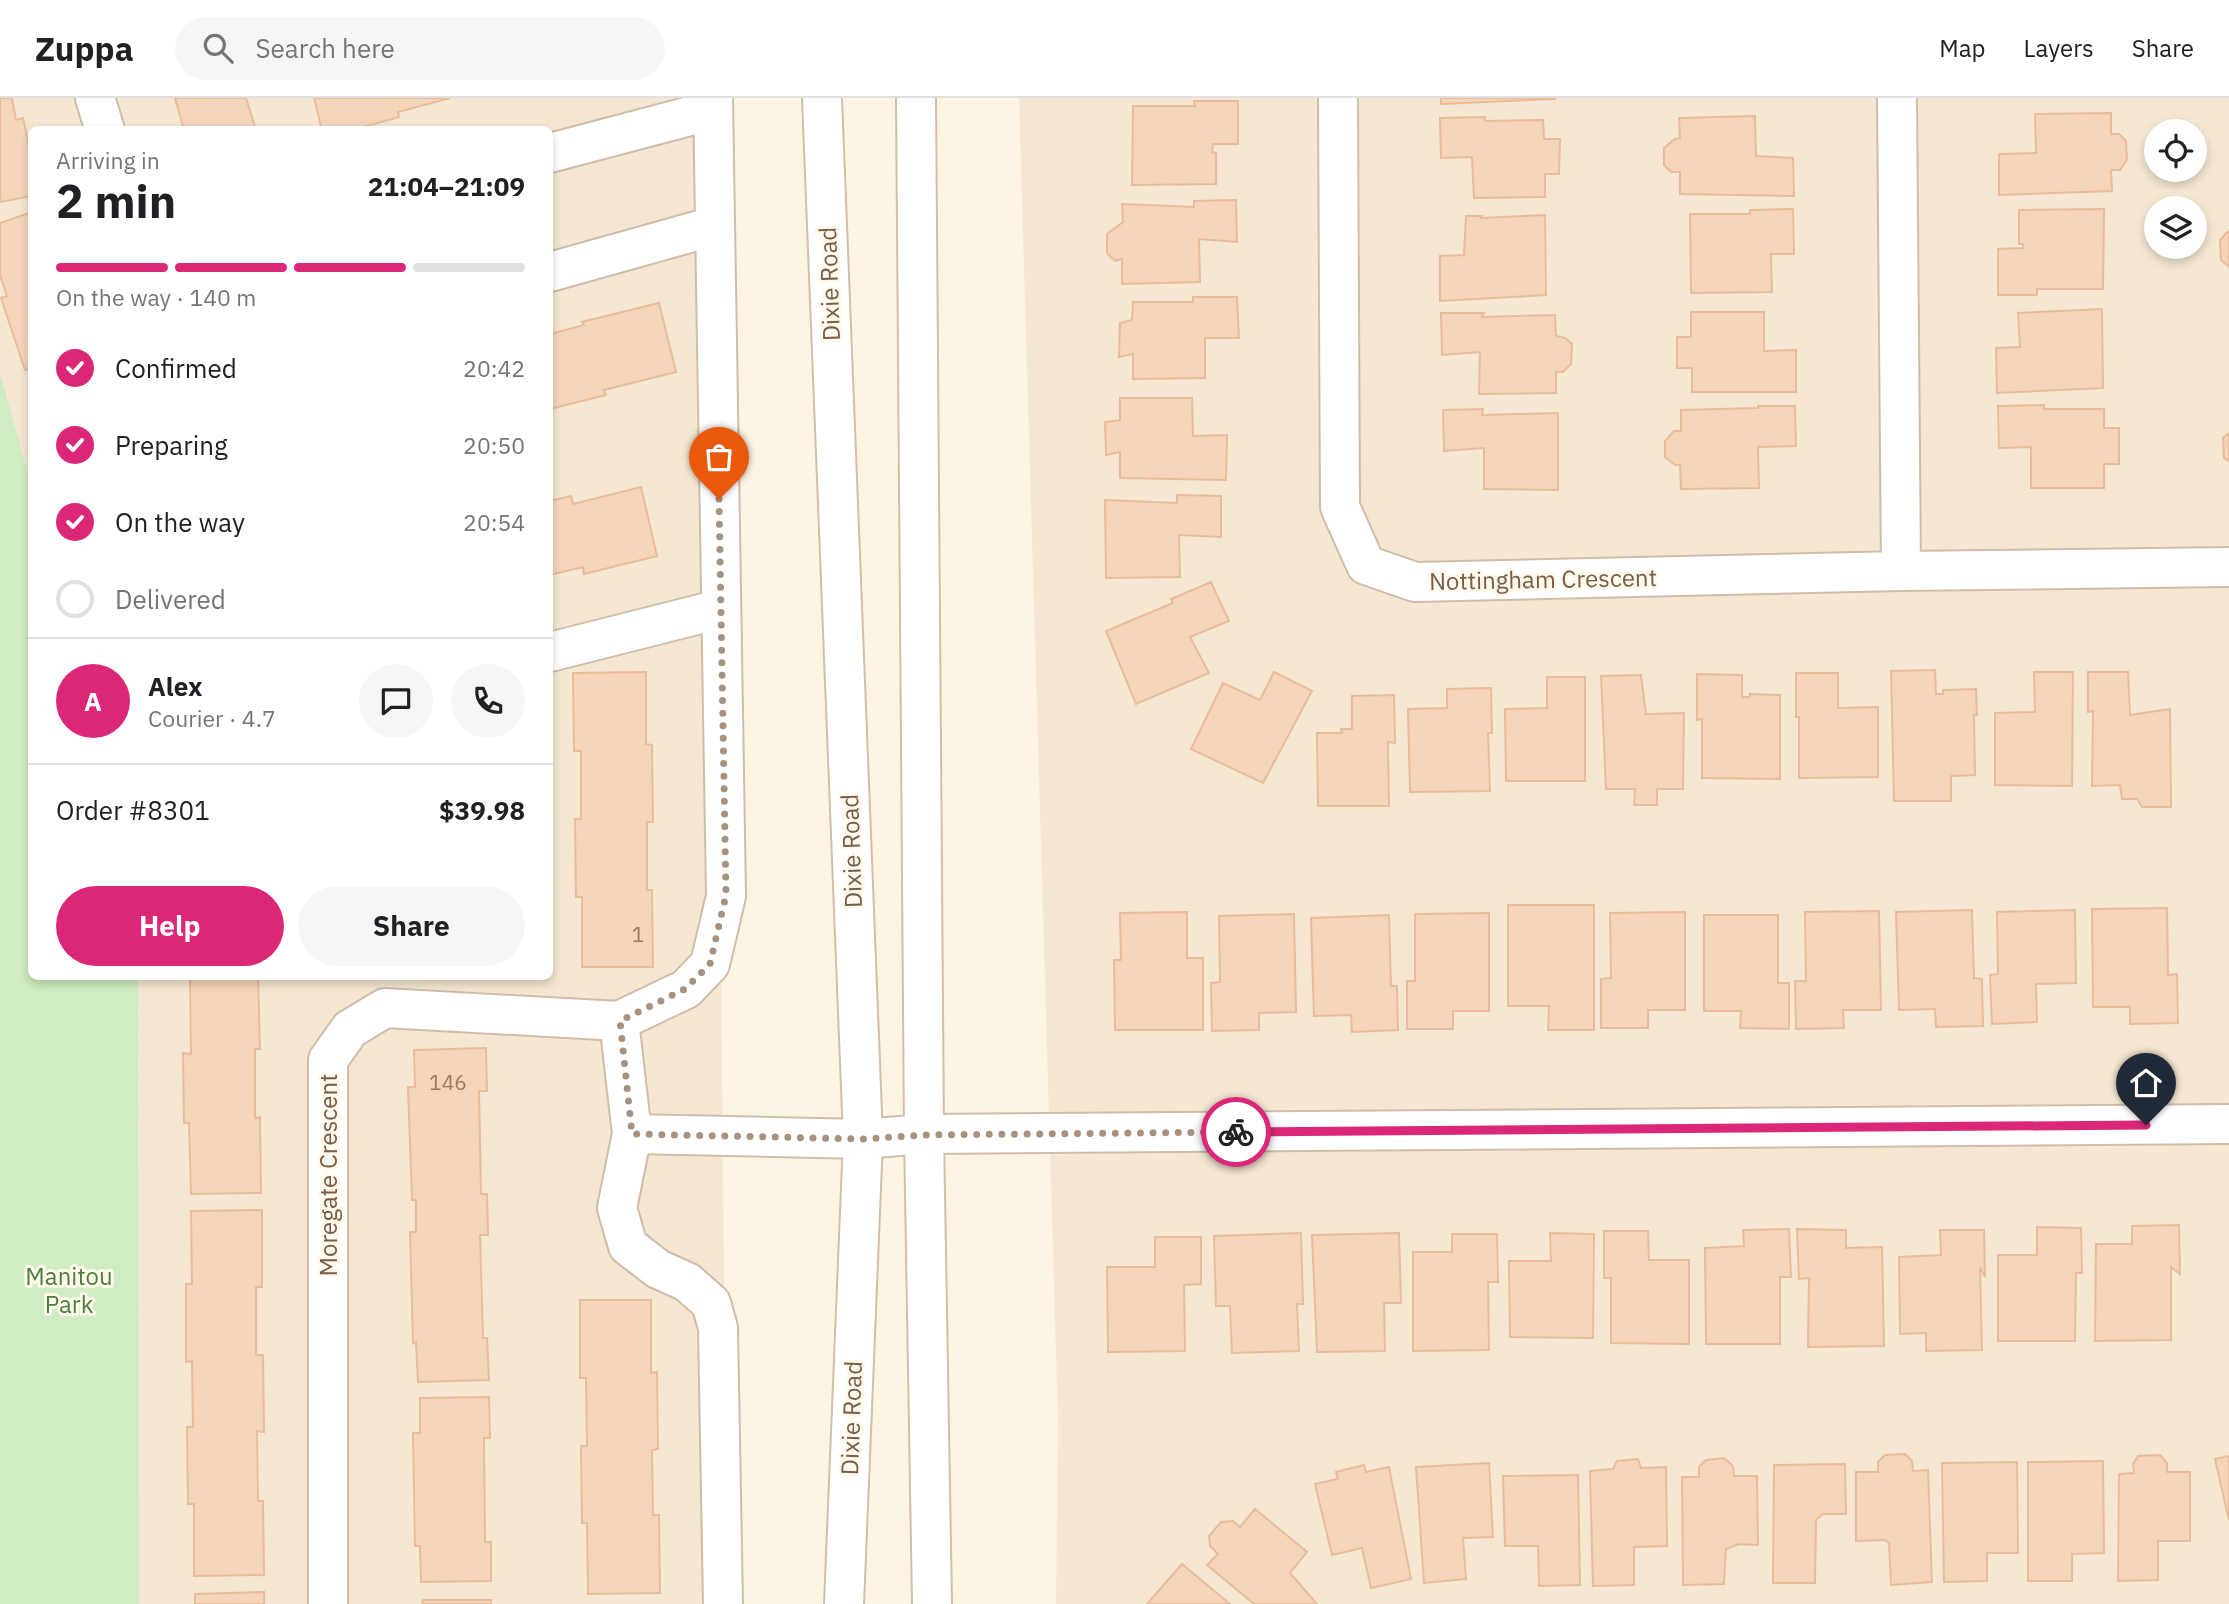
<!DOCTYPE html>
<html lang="en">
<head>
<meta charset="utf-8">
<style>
	:root { --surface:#fff; --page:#f6f6f6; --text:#202124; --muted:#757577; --line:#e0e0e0; --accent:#db2777 }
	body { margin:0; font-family:"IBM Plex Sans",sans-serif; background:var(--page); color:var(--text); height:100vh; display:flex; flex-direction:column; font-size:26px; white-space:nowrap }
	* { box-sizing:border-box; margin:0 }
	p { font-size:23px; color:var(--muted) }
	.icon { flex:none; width:38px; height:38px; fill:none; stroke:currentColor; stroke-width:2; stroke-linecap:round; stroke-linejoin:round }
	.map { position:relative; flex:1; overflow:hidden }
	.drawer { position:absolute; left:28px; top:28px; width:525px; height:854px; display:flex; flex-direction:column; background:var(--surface); border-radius:10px; box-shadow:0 4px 10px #0003 }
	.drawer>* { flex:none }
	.fabs { position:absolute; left:2144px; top:21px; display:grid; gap:14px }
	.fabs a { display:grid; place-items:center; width:63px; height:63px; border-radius:50%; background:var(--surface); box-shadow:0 4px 10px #0003; font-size:35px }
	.pin { position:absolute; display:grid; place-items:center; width:60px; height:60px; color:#fff; margin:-72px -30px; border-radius:50% 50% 50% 0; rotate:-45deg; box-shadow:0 0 7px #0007 }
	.pin .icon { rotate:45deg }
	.courier { position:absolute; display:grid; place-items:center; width:70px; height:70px; margin:-35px; border:5px solid #db2777; border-radius:50%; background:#fff; color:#222; box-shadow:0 2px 9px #0007 }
	.overview em { font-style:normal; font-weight:800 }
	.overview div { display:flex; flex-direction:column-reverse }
	.overview { display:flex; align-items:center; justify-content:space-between; height:119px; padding:0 28px }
	h1 { font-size:46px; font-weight:800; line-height:52px }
	.bar { display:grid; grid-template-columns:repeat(4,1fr); gap:10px 7px; align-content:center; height:84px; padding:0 28px }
	.bar i { height:9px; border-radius:5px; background:var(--line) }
	.bar .selected { background:var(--accent) }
	.bar p { grid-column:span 4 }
	.line { display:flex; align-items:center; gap:18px; padding:0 28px; border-top:2px solid var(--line) }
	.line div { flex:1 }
	.round { display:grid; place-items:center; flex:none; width:74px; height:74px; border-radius:37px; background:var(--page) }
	ol { padding:0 28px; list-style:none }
	li { display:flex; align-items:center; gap:21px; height:77px }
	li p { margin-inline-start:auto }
	li .icon { padding:7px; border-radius:50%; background:var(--accent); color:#fff; stroke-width:4 }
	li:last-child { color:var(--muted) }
	li i { width:38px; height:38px; border:4px solid var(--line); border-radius:50% }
	.primary-button { display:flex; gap:14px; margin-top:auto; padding:14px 28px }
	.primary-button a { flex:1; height:80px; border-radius:42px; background:var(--accent); color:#fff; font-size:28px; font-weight:800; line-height:80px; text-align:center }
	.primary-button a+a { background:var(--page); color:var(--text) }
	header { display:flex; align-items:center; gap:42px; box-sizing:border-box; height:98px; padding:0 35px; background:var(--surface); border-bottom:2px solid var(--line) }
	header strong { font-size:33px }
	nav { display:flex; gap:38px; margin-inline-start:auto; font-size:24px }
	.search { width:490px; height:63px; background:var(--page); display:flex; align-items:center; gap:18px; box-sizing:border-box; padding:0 24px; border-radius:38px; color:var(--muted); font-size:26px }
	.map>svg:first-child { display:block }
	.residential { fill:#f5e7d2; fill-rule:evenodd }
	.green { fill:#d0ecc2 }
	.building { fill:#f4d5ba; stroke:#e8bc9a; stroke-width:2 }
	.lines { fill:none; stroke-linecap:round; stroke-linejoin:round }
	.street-casing { stroke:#cfbdaa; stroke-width:42 }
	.secondary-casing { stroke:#d3bea7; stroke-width:42 }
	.street { stroke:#fff; stroke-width:38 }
	.secondary { stroke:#fff; stroke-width:38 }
	.done { stroke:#a6927f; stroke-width:7; stroke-dasharray:0 12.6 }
	.route { stroke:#db2777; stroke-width:9 }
	.labels { text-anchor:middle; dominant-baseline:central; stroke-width:6; stroke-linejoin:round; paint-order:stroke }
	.number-label { font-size:21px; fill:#967a64 }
	.street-label { font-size:24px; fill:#775c48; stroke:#fff9eb }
	.park-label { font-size:24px; fill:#4d7e3f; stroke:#fff9eb }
</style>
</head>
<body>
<header>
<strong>Zuppa</strong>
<div class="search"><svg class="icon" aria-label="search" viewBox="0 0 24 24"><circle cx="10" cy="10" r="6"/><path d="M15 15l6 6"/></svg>Search here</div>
<nav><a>Map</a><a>Layers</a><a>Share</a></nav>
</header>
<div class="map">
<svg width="2229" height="1506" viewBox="0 0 2229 1506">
	<rect width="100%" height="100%" fill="#fdf5e4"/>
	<g class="residential">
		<path d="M0,0H713L727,1506H139L138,879L550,878V32H32L31,386L0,274Z"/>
		<path d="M1019,0H2229V1506H1056L1058,1322ZM2156,33H2194V72H2156ZM2156,110H2194V149H2156Z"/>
	</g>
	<path class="green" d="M0,274L31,387L32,878L138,879L139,1506H0Z"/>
	<g class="building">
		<path d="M0,0H12L16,22L23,20L32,61V98L0,104Z"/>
		<path d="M175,0H246L256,32H184Z"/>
		<path d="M314,0H450L398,14L399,19L352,32H322Z"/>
		<path d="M1441,0H1555V1L1441,6Z"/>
		<path d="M1194,3H1238V46H1213L1212,54L1216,55V86L1132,87L1133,8H1195Z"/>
		<path d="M2111,15V36H2119L2126,43L2127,62L2120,72H2111L2112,93L1999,97V56L2036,55L2035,16Z"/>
		<path d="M1755,18L1756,58L1793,60L1794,98L1680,96V74H1671L1664,67V50L1675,41L1680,40L1679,20Z"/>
		<path d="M1485,19V23L1543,22L1544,41H1560L1559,76H1545V99L1474,100L1472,59L1441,60L1440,20Z"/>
		<path d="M1236,102L1237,144L1199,141L1200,184L1122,186V161L1115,163L1107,155V136L1123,124L1122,106L1194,109V103Z"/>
		<path d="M1793,111L1794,156H1771L1772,194L1691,195L1690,116H1750V112Z"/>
		<path d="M2104,111L2103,191H2037V197H1998V151L2023,150V146H2019V112Z"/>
		<path d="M32,114V273L31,270L25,272L1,200L7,198L0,177V125Z"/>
		<path d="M1545,117L1546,197L1440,203V158L1464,157L1466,118H1482L1481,120Z"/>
		<path d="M2227,134H2229V169L2221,162L2220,142Z"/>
		<path d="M1193,199H1237L1239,240H1205V280L1133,281V256L1119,259L1120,225L1132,222L1133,204H1193Z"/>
		<path d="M659,205L676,274L604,292L606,297L550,311V236L584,227L582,224Z"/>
		<path d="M2102,211L2103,290L1997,295L1996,250L2020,249L2018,215Z"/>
		<path d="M1691,214H1764V253L1796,252V294H1692V270H1677V239H1691Z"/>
		<path d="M1441,215H1484L1482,219L1555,217L1556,238L1565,240L1572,246L1571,266L1563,274H1556V295L1479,296L1480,254L1442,257Z"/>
		<path d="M1120,300H1192L1193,338L1227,337L1226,382L1120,380V354L1106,357L1105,324L1120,322Z"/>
		<path d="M2044,307V311H2104V330H2119V366H2104V390H2031V349L1999,350L1998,308Z"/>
		<path d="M1758,308H1795L1796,348L1758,349L1759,390L1681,391L1680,367H1675L1665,359V343L1674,333H1681V312L1758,310Z"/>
		<path d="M1483,311L1482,317L1558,315V392L1484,391V350L1444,353L1443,312Z"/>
		<path d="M2229,335V363L2224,360L2223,340Z"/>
		<path d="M641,389L657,458L584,476L583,469L550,477V403L571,398L573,406Z"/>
		<path d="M1177,397L1221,398V439L1179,437L1180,479L1106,480L1105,402L1177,405Z"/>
		<path d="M1211,484L1229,523L1190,539L1209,575L1136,606L1106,533L1173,505L1171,501Z"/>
		<path d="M1935,572L1936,596H1943V592L1976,591L1977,617H1974L1975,677L1951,678V703H1894L1891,573Z"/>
		<path d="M646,574V646L652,647L653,724H647V792H652L653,869H582V799H576L575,721H581V653H574L573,575Z"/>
		<path d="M1274,574L1312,593L1263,685L1191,651L1223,585L1260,602Z"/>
		<path d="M2034,574H2073L2072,688L1995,687V615L2035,614Z"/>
		<path d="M2088,574H2128L2130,617L2170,611L2171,709H2142L2137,701H2122L2120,687L2092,688L2093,613L2088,614Z"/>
		<path d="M1796,575H1838V610L1878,609V679L1799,680V619H1796Z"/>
		<path d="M1697,576L1742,577V599H1750V596L1780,597V681L1702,680V621L1697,622Z"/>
		<path d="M1641,577L1646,616L1684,615L1683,691H1657V707H1634L1635,691H1606L1601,578Z"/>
		<path d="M1547,579H1585V683H1506L1505,611L1547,610Z"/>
		<path d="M1491,590L1492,635H1488L1490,693L1410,694L1408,611L1447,610V591Z"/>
		<path d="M1394,597L1395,645L1388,644L1389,708H1318L1317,635H1342L1341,631H1352V598Z"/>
		<path d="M1508,807H1594V932H1548L1549,908H1508Z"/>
		<path d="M2167,810L2168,877L2177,876L2178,925L2130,926V909H2093L2092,811Z"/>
		<path d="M1972,812L1974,880L1982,881L1983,928L1936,929L1935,911L1899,912L1896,814Z"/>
		<path d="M2075,812L2076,885L2036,886L2037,924L1992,926L1990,877L1998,876L1997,814Z"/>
		<path d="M1879,813L1881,912H1843L1844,930L1796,931L1795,883H1806L1805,814Z"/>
		<path d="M1187,814V860H1203V932H1115L1114,862H1121L1120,815Z"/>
		<path d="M1685,814V912H1648V930H1601V881L1611,880L1610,815Z"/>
		<path d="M1489,815V913H1453V931H1407V883H1415V816Z"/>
		<path d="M1294,816L1296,914L1259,915V932L1212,933L1211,885L1220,884L1219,818Z"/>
		<path d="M1389,817L1391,888H1397L1398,932L1352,934L1351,917L1314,918L1311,820Z"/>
		<path d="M1704,817H1778V885H1789V931L1740,930L1741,913H1704Z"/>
		<path d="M190,878H258L260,951H255V1020L260,1019L261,1095L191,1096L189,1025H184L183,955L191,956Z"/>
		<path d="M486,950L487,993H479L481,1096H487L488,1137H480L483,1240H487L489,1282L418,1284L416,1244L413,1245L410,1134H416V1102H412L408,989H415L414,952Z"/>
		<path d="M262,1112V1189H256V1257H263L264,1334L257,1333L258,1403H263L264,1477L194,1478V1406H188L187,1329H193L192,1263L186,1264V1186H192L191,1113Z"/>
		<path d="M2179,1127L2180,1176L2171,1169V1242L2095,1243L2096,1146H2132V1128Z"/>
		<path d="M2037,1129L2081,1130L2082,1175H2076L2075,1243H1998V1157H2037Z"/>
		<path d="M1789,1131L1791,1179H1780V1246H1706L1705,1150L1744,1148L1743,1132Z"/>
		<path d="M1797,1131L1846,1132V1150L1882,1149L1884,1248L1808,1249L1809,1180L1799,1181Z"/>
		<path d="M1940,1132H1984L1985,1179L1980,1170L1982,1252L1926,1253V1235L1900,1236L1899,1159L1941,1157Z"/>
		<path d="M1604,1133H1648L1649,1162H1689V1246L1611,1245V1180H1604Z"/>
		<path d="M1301,1135L1303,1206H1297L1299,1253L1232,1255L1230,1208H1216L1214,1138Z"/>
		<path d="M1399,1135L1401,1205H1384L1385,1253L1317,1254L1312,1137Z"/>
		<path d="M1550,1135L1594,1136L1593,1240L1510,1239L1509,1163H1551Z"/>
		<path d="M1452,1136H1497L1498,1184H1488L1489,1252L1413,1253V1154H1452Z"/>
		<path d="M1155,1139H1201V1186L1184,1187L1185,1253L1108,1254L1107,1169H1155Z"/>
		<path d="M580,1202H651V1275L657,1274L658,1351L652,1352L653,1417H659L660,1495L588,1496L587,1425H582L581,1348H587L586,1280H580Z"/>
		<path d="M489,1299L490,1340H484L485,1444H491V1483L421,1484L420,1448H415L413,1335H420V1300Z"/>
		<path d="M1905,1356L1912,1363L1913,1373L1928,1372L1932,1484L1891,1487L1889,1445L1885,1442L1856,1443V1374H1878V1364L1885,1357Z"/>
		<path d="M2160,1357L2167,1365V1374H2190V1443H2158V1482L2118,1483L2119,1376L2134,1375L2133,1366L2138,1358Z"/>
		<path d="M2229,1358V1422L2215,1361Z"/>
		<path d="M1724,1360L1733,1368L1734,1378H1757L1758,1447L1739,1446L1726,1451L1724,1486L1683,1487L1682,1379H1699V1369L1706,1362Z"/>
		<path d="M1638,1361L1641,1370L1666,1369L1667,1448L1634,1449V1487L1593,1488L1590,1373L1613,1371L1617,1363Z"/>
		<path d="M2103,1363L2104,1455L2072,1456V1483H2028V1364Z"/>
		<path d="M2017,1364L2018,1455H1987V1483L1944,1484L1942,1365Z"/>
		<path d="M1489,1365L1493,1439L1463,1440L1466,1481L1424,1485L1416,1369Z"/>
		<path d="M1845,1366L1846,1416H1823L1816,1422L1815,1485H1773L1774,1367Z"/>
		<path d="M1364,1367L1366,1374L1389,1369L1411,1481L1371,1490L1362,1450L1332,1457L1315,1386L1338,1381L1336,1374Z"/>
		<path d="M1578,1377L1580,1487L1539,1488L1538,1448H1505L1503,1378Z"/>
		<path d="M1255,1411L1307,1454L1290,1475L1317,1506H1254L1207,1467L1218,1456L1210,1448L1209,1438L1221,1424L1233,1423L1240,1429Z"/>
		<path d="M1182,1466L1230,1506H1147Z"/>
		<path d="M264,1494V1506H195V1496Z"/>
		<path d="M423,1502H491V1506H422Z"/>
	</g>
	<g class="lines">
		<g class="street-casing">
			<g id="street">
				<path d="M95,0L105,32"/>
				<path d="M1338,0L1340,409L1366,467L1415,484L1901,473L2229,469"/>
				<path d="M1897,0L1901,473"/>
				<path d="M550,55L713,12"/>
				<path d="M550,174L714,128"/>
				<path d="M550,554L720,511"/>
				<path d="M619,923L686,891L710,866L726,798L713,0"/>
				<path d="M632,1036L863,1041L924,1036L2229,1026"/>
				<path d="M328,1506V962L350,931L385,910L619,923L632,1036L617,1110L628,1148L658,1171L687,1184L711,1205L718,1230L723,1506"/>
			</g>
		</g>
		<g class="secondary-casing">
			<g id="secondary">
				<path d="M822,0L863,1041L844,1506"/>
				<path d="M916,0L924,1036L932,1506"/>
			</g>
		</g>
		<use href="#street" class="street"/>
		<use href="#secondary" class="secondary"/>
	</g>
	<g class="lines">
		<path class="done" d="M719,401L726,797L710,866L685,891L620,923L632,1036L863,1041L924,1037L1236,1034"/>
		<path class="route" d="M1236,1034L2146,1027"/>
	</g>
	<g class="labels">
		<g class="number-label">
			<text x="638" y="836">1</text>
			<text x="448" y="984">146</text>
		</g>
		<g class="street-label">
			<text transform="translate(829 186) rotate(-92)">Dixie Road</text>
			<text transform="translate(1543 481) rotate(-1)">Nottingham Crescent</text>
			<text transform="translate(851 753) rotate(-92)">Dixie Road</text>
			<text transform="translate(328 1077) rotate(-90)">Moregate Crescent</text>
			<text transform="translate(851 1320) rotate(-88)">Dixie Road</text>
		</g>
		<g class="park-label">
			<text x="69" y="1178">Manitou<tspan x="69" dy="28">Park</tspan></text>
		</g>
	</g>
</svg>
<div class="fabs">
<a><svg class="icon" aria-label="locate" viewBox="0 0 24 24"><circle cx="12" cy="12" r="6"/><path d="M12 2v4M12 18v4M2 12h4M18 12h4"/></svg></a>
<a><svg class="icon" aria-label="layers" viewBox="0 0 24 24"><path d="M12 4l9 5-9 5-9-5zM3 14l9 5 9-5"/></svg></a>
</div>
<div class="pin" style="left:719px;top:401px;background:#ea580c"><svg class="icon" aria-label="bag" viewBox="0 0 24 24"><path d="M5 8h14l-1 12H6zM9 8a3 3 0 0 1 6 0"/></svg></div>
<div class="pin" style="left:2146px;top:1027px;background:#1f2937"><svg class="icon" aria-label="home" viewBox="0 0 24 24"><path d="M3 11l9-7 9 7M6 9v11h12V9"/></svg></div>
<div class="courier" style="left:1236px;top:1034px"><svg class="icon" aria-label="bike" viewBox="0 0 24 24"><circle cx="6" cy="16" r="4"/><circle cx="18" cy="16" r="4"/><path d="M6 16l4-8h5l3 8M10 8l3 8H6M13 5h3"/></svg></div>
<section class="drawer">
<div class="overview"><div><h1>2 min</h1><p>Arriving in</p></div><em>21:04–21:09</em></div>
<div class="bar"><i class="selected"></i><i class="selected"></i><i class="selected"></i><i></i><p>On the way · 140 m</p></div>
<ol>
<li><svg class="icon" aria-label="check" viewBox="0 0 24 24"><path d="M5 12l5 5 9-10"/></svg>Confirmed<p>20:42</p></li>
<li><svg class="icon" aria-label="check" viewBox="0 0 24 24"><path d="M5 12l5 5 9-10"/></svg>Preparing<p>20:50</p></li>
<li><svg class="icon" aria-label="check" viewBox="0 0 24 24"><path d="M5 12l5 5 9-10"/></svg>On the way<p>20:54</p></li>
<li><i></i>Delivered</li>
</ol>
<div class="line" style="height:126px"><b class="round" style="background:var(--accent);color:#fff">A</b><div><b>Alex</b><p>Courier · 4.7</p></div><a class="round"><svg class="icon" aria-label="chat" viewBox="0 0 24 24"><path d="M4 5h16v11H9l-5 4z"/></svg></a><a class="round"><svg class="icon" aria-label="phone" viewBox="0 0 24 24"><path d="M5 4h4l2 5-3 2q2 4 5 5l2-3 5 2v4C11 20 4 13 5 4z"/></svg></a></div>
<div class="line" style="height:91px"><div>Order #8301</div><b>$39.98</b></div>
<div class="primary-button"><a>Help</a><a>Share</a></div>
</section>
</div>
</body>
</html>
